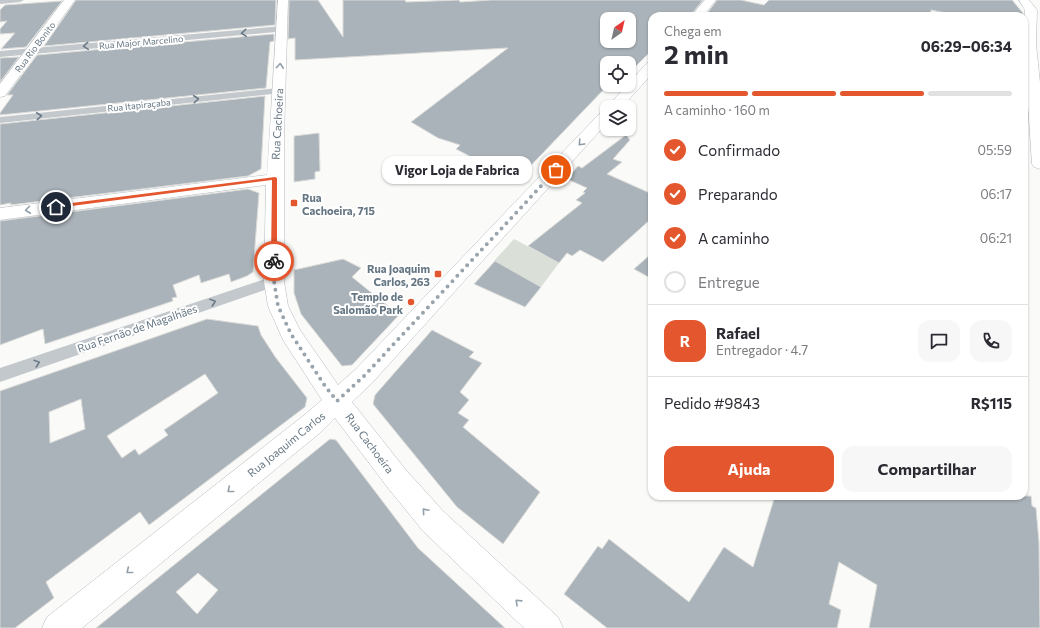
<!DOCTYPE html>
<html lang="pt">
<head>
<meta charset="utf-8">
<style>
	:root { --surface:#fff; --page:#f7f7f7; --text:#2b2b33; --muted:#7c7c81; --line:#e1e1e2; --accent:#e4572e }
	body { margin:0; font-family:Commissioner,sans-serif; background:var(--page); color:var(--text); height:100vh; display:flex; flex-direction:column; font-size:15px; white-space:nowrap }
	* { box-sizing:border-box; margin:0 }
	p { font-size:13px; color:var(--muted) }
	.icon { flex:none; width:22px; height:22px; fill:none; stroke:currentColor; stroke-width:2; stroke-linecap:round; stroke-linejoin:round }
	.map { position:relative; flex:1; overflow:hidden }
	.panel { position:absolute; left:648px; top:12px; width:380px; height:488px; display:flex; flex-direction:column; background:var(--surface); border-radius:12px; box-shadow:0 1px 3px #0004 }
	.panel>* { flex:none }
	.needle { width:26px; rotate:34deg }
	.fabs { position:absolute; left:600px; top:12px; display:grid; gap:8px }
	.fabs a { display:grid; place-items:center; width:36px; height:36px; border-radius:8px; background:var(--surface); box-shadow:0 1px 3px #0004; font-size:20px }
	.pin { position:absolute; display:grid; place-items:center; width:34px; height:34px; color:#fff; margin:-17px; border:2px solid #fff; border-radius:50%; box-shadow:0 1px 4px #0007 }
	.courier { position:absolute; display:grid; place-items:center; width:40px; height:40px; margin:-20px; border:3px solid #e4572e; border-radius:50%; background:#fff; color:#222; box-shadow:0 1px 5px #0007 }
	.bubble { position:absolute; height:28px; border-radius:12px; background:var(--surface); box-shadow:0 1px 3px #0004; font-size:13px; font-weight:700; line-height:28px; text-align:center }
	.headline em { font-style:normal; font-weight:700 }
	.headline div { display:flex; flex-direction:column-reverse }
	.headline { display:flex; align-items:center; justify-content:space-between; height:68px; padding:0 16px }
	h1 { font-size:26px; font-weight:700; line-height:30px }
	.bar { display:grid; grid-template-columns:repeat(4,1fr); gap:6px 4px; align-content:center; height:48px; padding:0 16px }
	.bar i { height:5px; border-radius:3px; background:var(--line) }
	.bar .active { background:var(--accent) }
	.bar p { grid-column:span 4 }
	.line { display:flex; align-items:center; gap:10px; padding:0 16px; border-top:1px solid var(--line) }
	.line div { flex:1 }
	.round { display:grid; place-items:center; flex:none; width:42px; height:42px; border-radius:12px; background:var(--page) }
	ol { padding:0 16px; list-style:none }
	li { display:flex; align-items:center; gap:12px; height:44px }
	li p { margin-inline-start:auto }
	li .icon { padding:4px; border-radius:50%; background:var(--accent); color:#fff; stroke-width:4 }
	li:last-child { color:var(--muted) }
	li i { width:22px; height:22px; border:2px solid var(--line); border-radius:50% }
	.button { display:flex; gap:8px; margin-top:auto; padding:8px 16px }
	.button a { flex:1; height:46px; border-radius:12px; background:var(--accent); color:#fff; font-size:16px; font-weight:700; line-height:46px; text-align:center }
	.button a+a { background:var(--page); color:var(--text) }
	.map>svg:first-child { display:block }
	.green { fill:#dadfd7 }
	.building { fill:#aab3b9; stroke:#dcdcda; fill-rule:evenodd }
	.lines { fill:none; stroke-linecap:round; stroke-linejoin:round }
	.secondary-casing { stroke:#b3babf; stroke-width:1 }
	.street { fill:#c3c8cc; fill-rule:evenodd }
	.secondary { fill:#fff; fill-rule:evenodd }
	.oneway { stroke:#6a7a87 }
	.oneway2 { stroke:#939fa8 }
	.route { fill:#e4572e }
	.done { stroke:#99a4ac; stroke-width:4; stroke-dasharray:0 7.2 }
	.poi-dot { fill:#e4572e; stroke:#fff; stroke-width:1.5 }
	.labels { text-anchor:middle; dominant-baseline:central; stroke-width:4; stroke-linejoin:round; paint-order:stroke }
	.far-street-label { font-size:9px; fill:#657683; stroke:#fff }
	.street-label { font-size:11px; fill:#657683; stroke:#fff }
	.poi-label { font-size:11px; font-weight:bold; fill:#657683; stroke:#fff; text-anchor:end }
</style>
</head>
<body>
<div class="map">
<svg width="1040" height="628" viewBox="0 0 1040 628">
	<rect width="100%" height="100%" fill="#fafaf8"/>
	<path class="green" d="M514,239L559,263L541,287L494,261Z"/>
	<g class="building">
		<path d="M76,0H276L275,25L44,46Z"/>
		<path d="M289,0H318L343,37V0H405L406,2L459,0L460,2L491,0H703L690,16H652V50L629,73V63H607L608,85L516,181L456,149L460,145L438,138L411,122L508,48L295,60V38L288,39ZM607,19H629V41H607Z"/>
		<path d="M717,0H741L764,5L769,0H1012L1023,13V16H961L931,10V16H705Z"/>
		<path d="M62,1L26,47L1,49L15,33L0,34V29L7,21L0,22V10L5,5Z"/>
		<path d="M274,34V41L270,42L266,88L0,115V113L13,95H7L37,55Z"/>
		<path d="M19,57L0,82V58Z"/>
		<path d="M265,96L261,169L248,176L10,205L11,203L0,205V124Z"/>
		<path d="M319,133L320,171L315,172V179L294,182V136Z"/>
		<path d="M626,135L630,140L613,159L622,162L607,174L652,194V218L603,262L580,250L572,256L567,253L559,263L528,246L582,203L576,200L585,193L583,192L587,188L567,179L578,166L582,168Z"/>
		<path d="M248,189L259,193L253,272L247,276L231,282L229,274L201,283L199,275L173,285L177,297L172,298L173,301L45,344L43,329L0,345V221Z"/>
		<path d="M652,253V279L634,269Z"/>
		<path d="M343,259L361,268L352,277L399,315L352,365L342,366L301,314L294,293V270Z"/>
		<path d="M495,261L541,287L525,307L474,284Z"/>
		<path d="M207,319L258,326L261,335L276,358L307,398L305,407L149,525L140,512L46,582L54,598L15,628H0V391ZM205,374L218,393L164,430L168,435L139,455L135,449L122,458L107,436ZM81,399L85,429L50,443L49,412Z"/>
		<path d="M432,330L474,352L469,357L482,363L460,392L469,400L458,413L469,420L463,427L540,492L503,544L457,507L373,404L375,395Z"/>
		<path d="M330,439L336,440L418,548L505,628H96ZM198,573L218,590L197,614L176,592Z"/>
		<path d="M775,496H1031L1032,506L1036,508L1039,542L1040,628H869L877,585L839,562L829,604L841,610L837,628H607L564,594L598,546L602,549L609,539L689,602L724,547L753,567Z"/>
	</g>
	<g class="lines">
		<g class="secondary-casing">
			<g id="secondary">
				<path d="M64,0H75L5,96L0,97V84Z"/>
				<path d="M278,0H288L284,136V281L288,306L300,330L338,385L356,369L602,111L607,110V123L372,383L352,402L406,470L443,511L558,617L563,628H524L423,531L388,488L335,418L321,432L82,628H42L47,617L303,416L322,400L283,340L268,306L264,281L266,185L0,220V208L267,175Z"/>
				<path d="M705,0H716L703,16H691Z"/>
				<path d="M1019,0H1029L1037,10L1036,44L1040,83V169L1034,167L1032,164L1024,46L1025,10Z"/>
				<path d="M652,62V74L622,107H607L647,63Z"/>
			</g>
		</g>
		<g class="street">
			<path d="M0,0H24L20,2L0,4Z"/>
			<path d="M283,26L286,27L287,29L286,31L0,57V51Z"/>
			<path d="M278,88L283,91L281,93L0,123V117Z"/>
			<path d="M1024,105L1039,108L1040,110L1035,113L1024,111Z"/>
			<path d="M274,276L279,277L281,281L279,285L0,382V368Z"/>
		</g>
		<use href="#secondary" class="secondary"/>
	</g>
	<defs><path id="oneway-chevron" d="M-2-3.5L2.5 0L-2 3.5" fill="none" stroke-width="1.6" stroke-linecap="round" stroke-linejoin="round"/></defs>
	<g class="oneway">
		<use href="#oneway-chevron" transform="translate(244 33) rotate(175)"/>
		<use href="#oneway-chevron" transform="translate(86 46) rotate(175)"/>
		<use href="#oneway-chevron" transform="translate(196 99) rotate(-6)"/>
		<use href="#oneway-chevron" transform="translate(39 116) rotate(-6)"/>
		<use href="#oneway-chevron" transform="translate(213 302) rotate(-19)"/>
		<use href="#oneway-chevron" transform="translate(37 363) rotate(-19)"/>
	</g>
	<g class="oneway2">
		<use href="#oneway-chevron" transform="translate(280 66) rotate(-86)"/>
		<use href="#oneway-chevron" transform="translate(581 143) rotate(133)"/>
		<use href="#oneway-chevron" transform="translate(28 210) rotate(173)"/>
		<use href="#oneway-chevron" transform="translate(230 490) rotate(141)"/>
		<use href="#oneway-chevron" transform="translate(425 511) rotate(-131)"/>
		<use href="#oneway-chevron" transform="translate(129 571) rotate(141)"/>
		<use href="#oneway-chevron" transform="translate(518 602) rotate(-136)"/>
	</g>
	<path class="route" d="M275,177L277,178V261L274,263L271,261L272,180L56,208L53,207L56,205Z"/>
	<g class="lines">
		<path class="done" d="M274,261V281L278,306L291,334L325,386L337,401L364,376L556,170"/>
	</g>
	<g class="poi-dot">
		<rect x="290" y="199" width="8" height="8" rx="2"/>
		<rect x="434" y="270" width="8" height="8" rx="2"/>
		<circle cx="411" cy="302" r="4"/>
	</g>
	<g class="labels">
		<g class="far-street-label">
			<text transform="translate(141 42) rotate(-5)">Rua Major Marcelino</text>
			<text transform="translate(35 47) rotate(-53)">Rua Rio Bonito</text>
			<text transform="translate(139 105) rotate(-6)">Rua Itapiraçaba</text>
		</g>
		<g class="street-label">
			<text transform="translate(277 124) rotate(-87)">Rua Cachoeira</text>
			<text transform="translate(137 328) rotate(-19)">Rua Fernão de Magalhães</text>
			<text transform="translate(370 443) rotate(53)">Rua Cachoeira</text>
			<text transform="translate(286 444) rotate(-39)">Rua Joaquim Carlos</text>
		</g>
		<g class="poi-label">
			<text x="302" y="197" text-anchor="start">Rua<tspan x="302" dy="13">Cachoeira, 715</tspan></text>
			<text x="430" y="268">Rua Joaquim<tspan x="430" dy="13">Carlos, 263</tspan></text>
			<text x="403" y="296">Templo de<tspan x="403" dy="13">Salomão Park</tspan></text>
		</g>
	</g>
</svg>
<div class="fabs">
<a><svg class="needle" viewBox="-14 -14 28 28"><path d="M0-13l5 13h-10z" fill="#e53935"/><path d="M0 13l5-13h-10z" fill="#7c7c81"/></svg></a>
<a><svg class="icon" aria-label="locate" viewBox="0 0 24 24"><circle cx="12" cy="12" r="6"/><path d="M12 2v4M12 18v4M2 12h4M18 12h4"/></svg></a>
<a><svg class="icon" aria-label="layers" viewBox="0 0 24 24"><path d="M12 4l9 5-9 5-9-5zM3 14l9 5 9-5"/></svg></a>
</div>
<div class="pin" style="left:556px;top:170px;background:#ea580c"><svg class="icon" aria-label="bag" viewBox="0 0 24 24"><path d="M5 8h14l-1 12H6zM9 8a3 3 0 0 1 6 0"/></svg></div>
<div class="pin" style="left:56px;top:207px;background:#1f2937"><svg class="icon" aria-label="home" viewBox="0 0 24 24"><path d="M3 11l9-7 9 7M6 9v11h12V9"/></svg></div>
<div class="courier" style="left:274px;top:261px"><svg class="icon" aria-label="bike" viewBox="0 0 24 24"><circle cx="6" cy="16" r="4"/><circle cx="18" cy="16" r="4"/><path d="M6 16l4-8h5l3 8M10 8l3 8H6M13 5h3"/></svg></div>
<div class="bubble" style="left:382px;top:156px;width:150px">Vigor Loja de Fabrica</div>
<section class="panel">
<div class="headline"><div><h1>2 min</h1><p>Chega em</p></div><em>06:29–06:34</em></div>
<div class="bar"><i class="active"></i><i class="active"></i><i class="active"></i><i></i><p>A caminho · 160 m</p></div>
<ol>
<li><svg class="icon" aria-label="check" viewBox="0 0 24 24"><path d="M5 12l5 5 9-10"/></svg>Confirmado<p>05:59</p></li>
<li><svg class="icon" aria-label="check" viewBox="0 0 24 24"><path d="M5 12l5 5 9-10"/></svg>Preparando<p>06:17</p></li>
<li><svg class="icon" aria-label="check" viewBox="0 0 24 24"><path d="M5 12l5 5 9-10"/></svg>A caminho<p>06:21</p></li>
<li><i></i>Entregue</li>
</ol>
<div class="line" style="height:72px"><b class="round" style="background:var(--accent);color:#fff">R</b><div><b>Rafael</b><p>Entregador · 4.7</p></div><a class="round"><svg class="icon" aria-label="chat" viewBox="0 0 24 24"><path d="M4 5h16v11H9l-5 4z"/></svg></a><a class="round"><svg class="icon" aria-label="phone" viewBox="0 0 24 24"><path d="M5 4h4l2 5-3 2q2 4 5 5l2-3 5 2v4C11 20 4 13 5 4z"/></svg></a></div>
<div class="line" style="height:52px"><div>Pedido #9843</div><b>R$115</b></div>
<div class="button"><a>Ajuda</a><a>Compartilhar</a></div>
</section>
</div>
</body>
</html>
